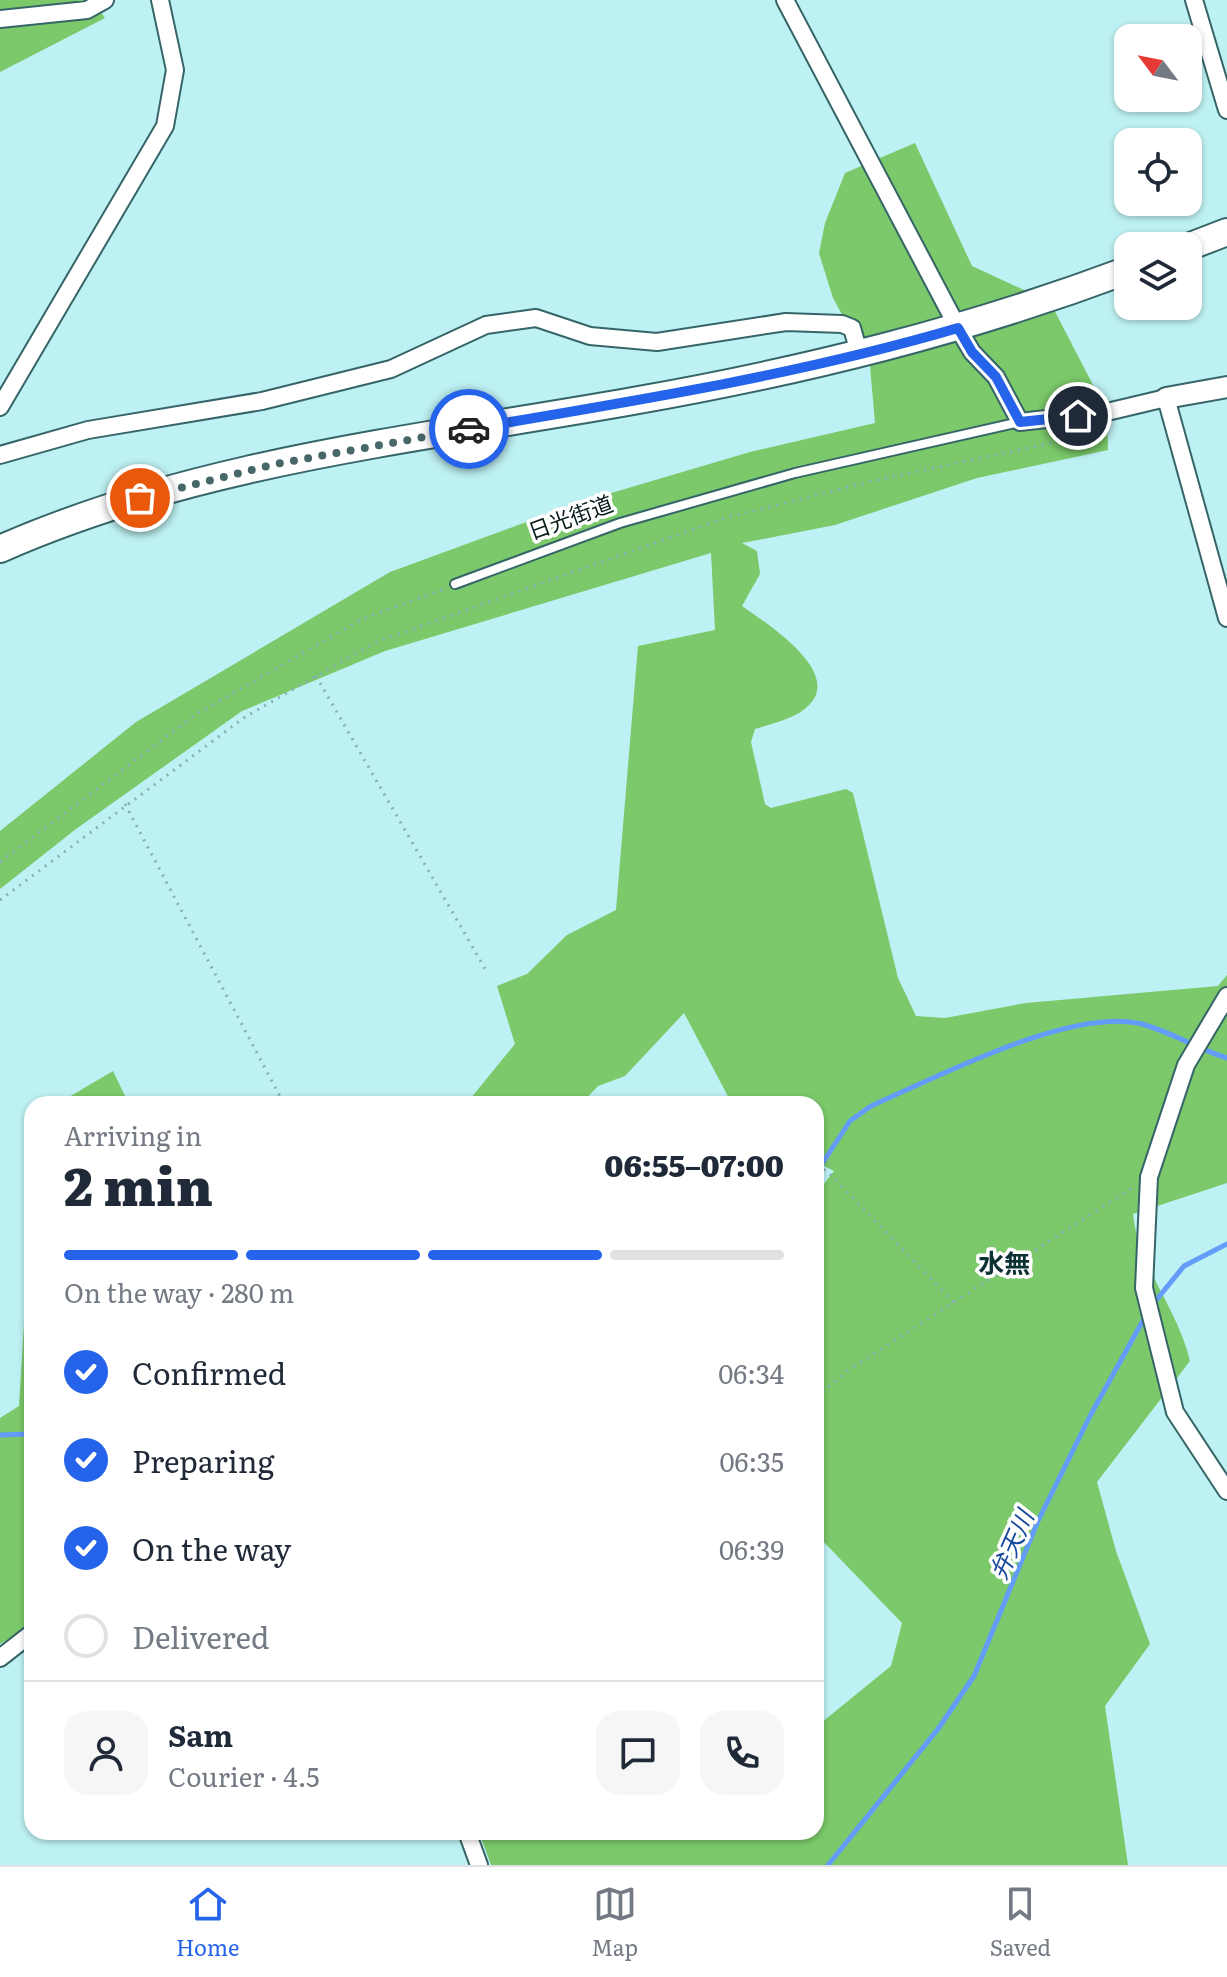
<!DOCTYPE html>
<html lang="en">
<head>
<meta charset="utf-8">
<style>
	:root { --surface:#fff; --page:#f6f6f7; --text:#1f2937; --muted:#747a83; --line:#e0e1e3; --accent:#2563eb }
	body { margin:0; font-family:Literata,"Noto Sans JP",serif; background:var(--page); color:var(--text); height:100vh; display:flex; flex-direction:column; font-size:30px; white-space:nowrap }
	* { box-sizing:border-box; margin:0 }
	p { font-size:26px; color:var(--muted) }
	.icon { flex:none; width:44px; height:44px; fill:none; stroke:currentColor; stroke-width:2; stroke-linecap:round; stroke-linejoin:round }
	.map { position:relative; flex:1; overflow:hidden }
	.sheet { position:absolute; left:24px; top:1096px; width:800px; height:744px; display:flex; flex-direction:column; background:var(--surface); border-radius:24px; box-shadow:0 2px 6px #0004 }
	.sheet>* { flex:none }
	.needle { width:52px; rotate:302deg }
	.fabs { position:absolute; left:1114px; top:24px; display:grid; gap:16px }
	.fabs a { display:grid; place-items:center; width:88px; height:88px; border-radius:16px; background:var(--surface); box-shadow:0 2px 6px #0004; font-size:40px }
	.pin { position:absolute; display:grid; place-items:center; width:68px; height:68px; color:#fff; margin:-34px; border:4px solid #fff; border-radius:50%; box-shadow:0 2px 8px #0007 }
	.courier { position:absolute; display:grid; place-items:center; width:80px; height:80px; margin:-40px; border:6px solid #2563eb; border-radius:50%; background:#fff; color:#222; box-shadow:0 2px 10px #0007 }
	.headline em { font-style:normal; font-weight:800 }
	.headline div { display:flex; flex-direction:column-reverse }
	.headline { display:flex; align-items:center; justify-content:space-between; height:136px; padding:0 40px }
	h1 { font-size:52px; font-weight:800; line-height:60px }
	.bar { display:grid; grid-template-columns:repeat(4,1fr); gap:12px 8px; align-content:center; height:96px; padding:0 40px }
	.bar i { height:10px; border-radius:6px; background:var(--line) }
	.bar .selected { background:var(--accent) }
	.bar p { grid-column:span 4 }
	.line { display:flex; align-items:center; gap:20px; padding:0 40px; border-top:2px solid var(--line) }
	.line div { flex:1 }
	.round { display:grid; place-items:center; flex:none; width:84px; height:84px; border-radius:24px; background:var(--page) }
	ol { padding:0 40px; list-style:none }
	li { display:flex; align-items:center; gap:24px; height:88px }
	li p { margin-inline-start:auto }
	li .icon { padding:8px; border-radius:50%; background:var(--accent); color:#fff; stroke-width:4 }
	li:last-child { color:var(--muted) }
	li i { width:44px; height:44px; border:4px solid var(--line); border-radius:50% }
	.tab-bar { display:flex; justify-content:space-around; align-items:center; height:112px; border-top:2px solid var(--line); background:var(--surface); font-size:22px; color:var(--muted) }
	.tab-bar a { display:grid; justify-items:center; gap:4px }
	.tab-bar .selected { color:var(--accent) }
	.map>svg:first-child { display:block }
	.forest { fill:#7bc96a }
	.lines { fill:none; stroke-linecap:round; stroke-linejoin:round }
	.stream { stroke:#649cfa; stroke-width:5 }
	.service-casing { stroke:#366568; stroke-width:12 }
	.minor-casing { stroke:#366568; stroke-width:20 }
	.tertiary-casing { stroke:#366568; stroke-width:24 }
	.trunk-casing { stroke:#366568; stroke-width:30 }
	.path { stroke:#87b0b2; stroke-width:3; stroke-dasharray:2 6; stroke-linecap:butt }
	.service { stroke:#fff; stroke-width:8 }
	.minor { stroke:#fff; stroke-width:16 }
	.tertiary { stroke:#fff; stroke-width:20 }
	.trunk { stroke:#fff; stroke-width:26 }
	.done { stroke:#486768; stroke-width:8; stroke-dasharray:0 14.4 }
	.route { stroke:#2563eb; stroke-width:10 }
	.labels { text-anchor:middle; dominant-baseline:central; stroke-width:7; stroke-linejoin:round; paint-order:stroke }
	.street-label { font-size:22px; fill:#081c1d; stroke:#fff }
	.water-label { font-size:24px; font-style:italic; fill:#16489a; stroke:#fff }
	.quarter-label { font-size:26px; font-weight:bold; fill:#0c3133; stroke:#fff }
</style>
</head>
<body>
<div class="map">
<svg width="1227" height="1865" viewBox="0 0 1227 1865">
	<rect width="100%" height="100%" fill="#bef1f3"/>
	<g class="forest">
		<path d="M0,0H92L105,18L0,72Z"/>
		<path d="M915,143L972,266L1050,302L1107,412L1108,450L977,478L835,525L742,543L757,551L760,574L742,606C767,624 852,677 802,711C789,720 770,724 755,729L751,742L765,804L771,808L846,789L853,793L898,978L916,1016L945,1018L1026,1003L1218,986L1227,975V1183L1133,1214C1138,1266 1178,1309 1190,1361L1097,1482L1116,1551L1150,1644L1105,1706L1128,1865H491L479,1832H816V1727L891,1666L902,1623L816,1534V1194L834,1171L816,1162V1104H732L684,1013L625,1076L598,1086L581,1104H466L515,1044L497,986L527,974L567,935L616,910L638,646L715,630L711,553L385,651L242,711L76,829L0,889V831L136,722L390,572L581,502L750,452L875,423L870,366L833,298L819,253L825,223L845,173Z"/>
		<path d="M113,1071L126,1098L115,1104H57Z"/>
		<path d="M32,1194V1625L0,1644V1418L19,1406Z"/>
	</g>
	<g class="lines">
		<g class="stream">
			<path d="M816,1173L850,1121L871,1106C937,1077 1073,1006 1142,1024C1171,1032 1198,1049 1227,1058"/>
			<path d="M1153,1304L1184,1266L1227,1244"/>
			<path d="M0,1435L32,1434"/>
			<path d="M828,1865L938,1729L974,1676L1038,1521L1090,1416L1146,1315"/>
		</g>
		<g class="service-casing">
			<path id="service" d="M455,584L620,523L795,473L1020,422"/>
		</g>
		<g class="minor-casing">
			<g id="minor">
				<path d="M785,0L958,328L972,352L996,377L1020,422L1107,412L1166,398L1227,618"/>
				<path d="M1194,0L1227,110"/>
				<path d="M0,19L87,10L105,0"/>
				<path d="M0,407L165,126L175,70L160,0"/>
				<path d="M0,455L88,430L262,401L391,369L486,325L536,318L590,336L657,342L786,322L842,324L852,328L860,356"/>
				<path d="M1227,996L1186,1065L1149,1177L1144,1288L1175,1412L1227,1491"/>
				<path d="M0,1658L32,1633"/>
				<path d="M467,1832L479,1865"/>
			</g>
		</g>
		<g class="tertiary-casing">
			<path id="tertiary" d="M1166,398L1227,387"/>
		</g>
		<g class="trunk-casing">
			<g id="trunk">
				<path d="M1188,247L1227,232"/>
				<path d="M0,549C199,461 420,439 633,401C804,371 965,331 1128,270"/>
			</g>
		</g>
		<g class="path">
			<path d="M316,676L487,972"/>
			<path d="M125,804L284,1104"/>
			<path d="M0,862L195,715L362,619L444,589"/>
			<path d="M0,900L245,717L374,643L725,518L872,481L1066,440L1077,432"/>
			<path d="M816,1167L827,1171L955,1304"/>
			<path d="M816,1397L850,1369L1132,1188"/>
		</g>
		<use href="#service" class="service"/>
		<use href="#minor" class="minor"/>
		<use href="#tertiary" class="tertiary"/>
		<use href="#trunk" class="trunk"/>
	</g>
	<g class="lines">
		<path class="done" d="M140,498L276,464L469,429"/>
		<path class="route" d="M469,429C634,401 798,375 958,328L972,352L996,377L1020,422L1078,416"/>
	</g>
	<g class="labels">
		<g class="street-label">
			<text transform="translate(570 516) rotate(-20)">日光街道</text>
		</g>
		<g class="water-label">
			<text transform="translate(1010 1544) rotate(-66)">弁天川</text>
		</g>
		<g class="quarter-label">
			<text x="1004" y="1261">水無</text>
		</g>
	</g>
</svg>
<div class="fabs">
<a><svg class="needle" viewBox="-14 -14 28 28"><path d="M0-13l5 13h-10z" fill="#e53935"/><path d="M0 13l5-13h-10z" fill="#747a83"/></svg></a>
<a><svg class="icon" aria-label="locate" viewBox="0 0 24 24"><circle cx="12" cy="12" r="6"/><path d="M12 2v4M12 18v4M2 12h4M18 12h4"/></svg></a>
<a><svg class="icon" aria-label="layers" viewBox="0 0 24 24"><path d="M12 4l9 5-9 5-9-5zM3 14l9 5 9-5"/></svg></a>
</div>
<div class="pin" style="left:140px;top:498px;background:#ea580c"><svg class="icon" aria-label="bag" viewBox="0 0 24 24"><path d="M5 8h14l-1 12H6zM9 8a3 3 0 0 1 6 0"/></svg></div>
<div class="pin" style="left:1078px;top:416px;background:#1f2937"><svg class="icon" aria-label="home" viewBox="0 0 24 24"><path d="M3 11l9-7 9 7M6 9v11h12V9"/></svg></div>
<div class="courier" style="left:469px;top:429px"><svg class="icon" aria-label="car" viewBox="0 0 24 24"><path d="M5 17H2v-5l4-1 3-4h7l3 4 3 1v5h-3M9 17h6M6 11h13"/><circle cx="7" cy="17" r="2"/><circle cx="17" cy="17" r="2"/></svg></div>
<section class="sheet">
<div class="headline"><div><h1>2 min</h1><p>Arriving in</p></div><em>06:55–07:00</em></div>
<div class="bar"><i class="selected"></i><i class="selected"></i><i class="selected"></i><i></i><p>On the way · 280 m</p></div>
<ol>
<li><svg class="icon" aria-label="check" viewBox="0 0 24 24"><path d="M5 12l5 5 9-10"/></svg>Confirmed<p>06:34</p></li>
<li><svg class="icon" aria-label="check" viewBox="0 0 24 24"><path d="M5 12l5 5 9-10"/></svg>Preparing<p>06:35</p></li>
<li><svg class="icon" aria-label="check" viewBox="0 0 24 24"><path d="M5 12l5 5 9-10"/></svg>On the way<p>06:39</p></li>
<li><i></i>Delivered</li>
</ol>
<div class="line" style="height:144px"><a class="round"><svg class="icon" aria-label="person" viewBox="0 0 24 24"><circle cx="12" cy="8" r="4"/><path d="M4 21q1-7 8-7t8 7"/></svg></a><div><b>Sam</b><p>Courier · 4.5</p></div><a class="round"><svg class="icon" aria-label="chat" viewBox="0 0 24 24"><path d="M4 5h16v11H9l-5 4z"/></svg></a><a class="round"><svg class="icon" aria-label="phone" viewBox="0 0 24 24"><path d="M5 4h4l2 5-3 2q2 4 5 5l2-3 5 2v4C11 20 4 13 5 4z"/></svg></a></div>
</section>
</div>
<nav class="tab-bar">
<a class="selected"><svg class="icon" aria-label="home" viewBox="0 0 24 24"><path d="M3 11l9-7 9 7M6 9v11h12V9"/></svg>Home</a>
<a><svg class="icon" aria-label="map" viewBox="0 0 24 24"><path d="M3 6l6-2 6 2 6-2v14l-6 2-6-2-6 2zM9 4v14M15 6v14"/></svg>Map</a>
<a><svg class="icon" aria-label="saved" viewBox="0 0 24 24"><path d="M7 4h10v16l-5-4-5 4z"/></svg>Saved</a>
</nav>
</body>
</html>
